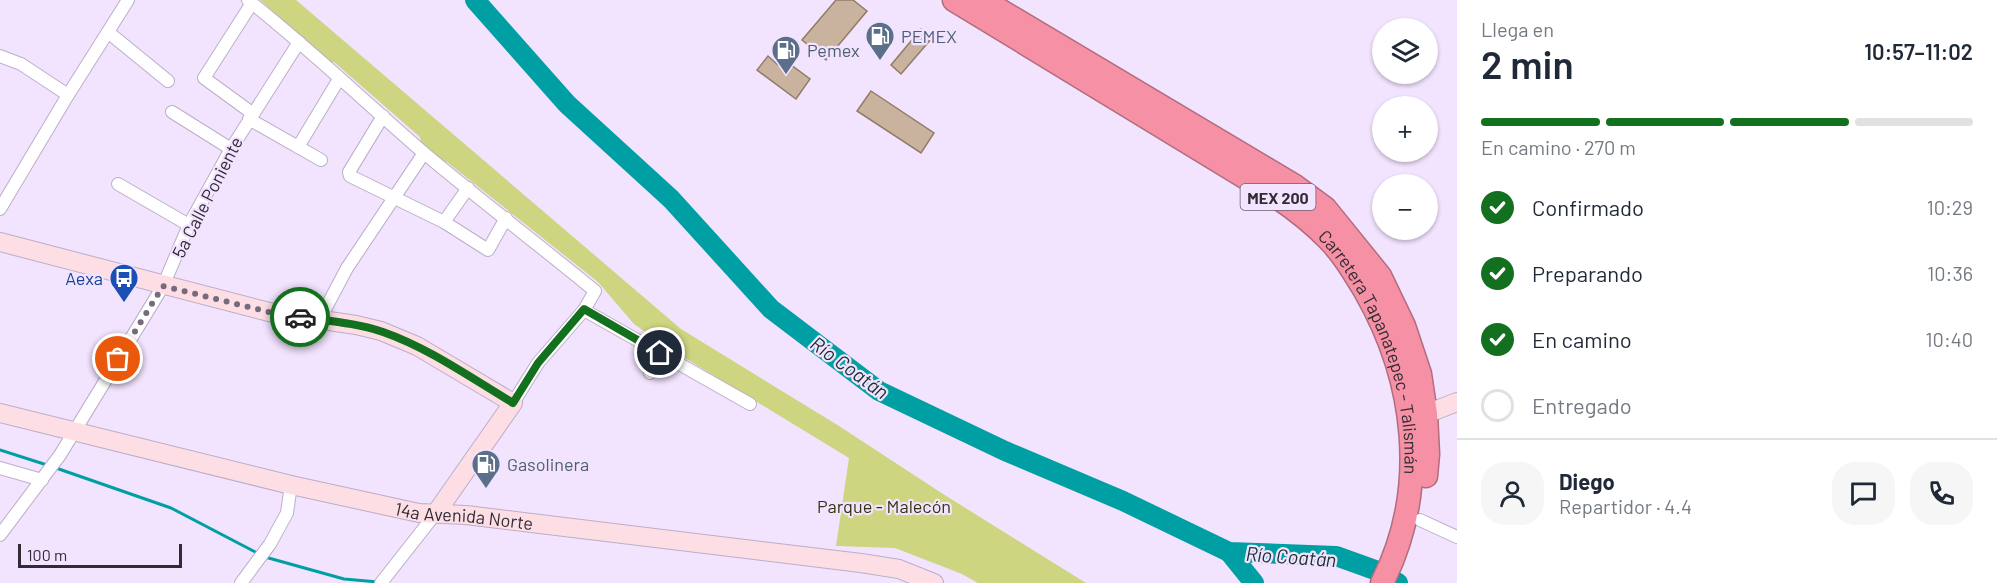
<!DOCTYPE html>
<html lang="es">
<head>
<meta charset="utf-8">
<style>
	:root { --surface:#fff; --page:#f6f6f7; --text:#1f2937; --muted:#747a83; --line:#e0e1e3; --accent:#13701e }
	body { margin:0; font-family:Barlow,sans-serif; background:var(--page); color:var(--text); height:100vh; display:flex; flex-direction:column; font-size:22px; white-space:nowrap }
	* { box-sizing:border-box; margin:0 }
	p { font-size:20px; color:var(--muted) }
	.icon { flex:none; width:33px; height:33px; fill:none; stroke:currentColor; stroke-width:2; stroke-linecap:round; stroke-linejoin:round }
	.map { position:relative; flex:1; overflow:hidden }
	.drawer { display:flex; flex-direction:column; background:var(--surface); width:540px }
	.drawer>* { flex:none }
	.tools { position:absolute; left:1372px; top:18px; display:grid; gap:12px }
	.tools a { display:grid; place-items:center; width:66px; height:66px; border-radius:50%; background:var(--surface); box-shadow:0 2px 4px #0004; font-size:30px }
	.scale { position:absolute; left:18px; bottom:15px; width:164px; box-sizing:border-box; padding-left:6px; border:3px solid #312b35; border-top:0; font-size:16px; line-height:21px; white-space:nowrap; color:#312b35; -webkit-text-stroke:4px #f2e3fe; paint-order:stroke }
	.pin { position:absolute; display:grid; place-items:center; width:51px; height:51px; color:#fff; margin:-26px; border:3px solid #fff; border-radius:50%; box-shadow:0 2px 6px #0007 }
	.courier { position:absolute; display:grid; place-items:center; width:60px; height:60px; margin:-30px; border:4px solid #13701e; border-radius:50%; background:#fff; color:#222; box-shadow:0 2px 8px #0007 }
	.overview em { font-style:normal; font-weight:600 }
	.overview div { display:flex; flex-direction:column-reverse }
	.overview { display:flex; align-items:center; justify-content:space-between; height:102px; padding:0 24px }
	h1 { font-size:39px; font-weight:600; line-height:45px }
	.bar { display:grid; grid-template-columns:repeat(4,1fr); gap:9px 6px; align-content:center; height:72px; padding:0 24px }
	.bar i { height:8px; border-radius:4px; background:var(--line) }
	.bar .active { background:var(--accent) }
	.bar p { grid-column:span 4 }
	.line { display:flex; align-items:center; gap:15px; padding:0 24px; border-top:2px solid var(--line) }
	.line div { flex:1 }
	.round { display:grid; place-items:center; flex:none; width:63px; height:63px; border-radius:24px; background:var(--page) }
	ol { padding:0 24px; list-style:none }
	li { display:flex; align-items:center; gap:18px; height:66px }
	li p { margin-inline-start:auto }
	li .icon { padding:6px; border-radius:50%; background:var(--accent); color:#fff; stroke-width:4 }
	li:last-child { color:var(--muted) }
	li i { width:33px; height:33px; border:3px solid var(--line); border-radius:50% }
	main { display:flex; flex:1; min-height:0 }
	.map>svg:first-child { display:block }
	.green { fill:#cdd581 }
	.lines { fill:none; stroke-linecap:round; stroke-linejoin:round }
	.stream { stroke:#009fa4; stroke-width:3 }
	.river { stroke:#009fa4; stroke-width:20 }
	.building { fill:#c9b39e; stroke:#917c68; stroke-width:1.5 }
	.street-casing { stroke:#bcaec8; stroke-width:14 }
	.secondary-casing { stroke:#bcaec8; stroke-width:20 }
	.highway-casing { stroke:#b16d7e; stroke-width:25 }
	.street { stroke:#fff; stroke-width:12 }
	.secondary { stroke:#fcdee4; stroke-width:18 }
	.highway { stroke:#f691a5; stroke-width:22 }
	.done { stroke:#756b7b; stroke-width:6; stroke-dasharray:0 10.8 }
	.route { stroke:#13701e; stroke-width:8 }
	.labels { text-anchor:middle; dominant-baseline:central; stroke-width:4.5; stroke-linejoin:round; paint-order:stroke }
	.shield { fill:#f2e3fe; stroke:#6b6271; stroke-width:1.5 }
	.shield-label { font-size:16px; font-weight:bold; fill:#312b35 }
	.service-label { font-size:18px; fill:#4e5e75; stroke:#f2e3fe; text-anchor:start }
	.street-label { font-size:18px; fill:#312b35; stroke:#f2e3fe }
	.transit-label { font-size:18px; fill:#164399; stroke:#f2e3fe; text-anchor:end }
	.park-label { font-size:18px; fill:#323511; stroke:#f2e3fe }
	.water-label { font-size:20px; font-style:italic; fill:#1b3132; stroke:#f2e3fe }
</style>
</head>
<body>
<main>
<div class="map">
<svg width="1457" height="583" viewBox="0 0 1457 583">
	<rect width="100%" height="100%" fill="#f2e3fe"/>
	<path class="green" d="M260,0H296L681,329L839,426L943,494L1086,583H978L962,574L895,548L836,546L849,458L667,347L634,324L598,282L447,162C431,160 423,153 420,137L334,62L326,65L308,49L310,44Z"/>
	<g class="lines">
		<g class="stream">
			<path d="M0,450L47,465"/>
			<path d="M56,468L171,508L259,554"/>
			<path d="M265,557L344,579L378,582"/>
		</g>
		<g class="river">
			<path d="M475,0L567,104L671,199L771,309L879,391L1005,451L1123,501L1229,552L1336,556L1375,570L1398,583"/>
			<path d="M1229,552L1254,583"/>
		</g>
	</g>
	<g class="building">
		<path d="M836,0H853L867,11L826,60L802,40Z"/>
		<path d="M921,29L932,38L901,74L891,65Z"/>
		<path d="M768,56L778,65L783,59L810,79L796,99L757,70Z"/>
		<path d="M871,91L934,133L921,153L857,111Z"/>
	</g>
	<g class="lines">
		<g class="street-casing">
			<g id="street">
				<path d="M248,0C309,48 365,102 424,153C480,200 539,245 595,291L584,310L538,363L513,403"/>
				<path d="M252,3L204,78L252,113"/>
				<path d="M108,32L168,81"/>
				<path d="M0,56L21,64L68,95"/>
				<path d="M172,112L231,149"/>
				<path d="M383,116L349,172L350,176L444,222L488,250L506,218"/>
				<path d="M249,119L321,160"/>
				<path d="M298,147L339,79"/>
				<path d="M118,184L189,225"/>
				<path d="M0,209L68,95L128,0"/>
				<path d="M444,222L468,188"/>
				<path d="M584,310L750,404"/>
				<path d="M320,319L347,268L424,153"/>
				<path d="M650,373L660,353"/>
				<path d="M0,468L42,480"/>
				<path d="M1420,520L1457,537"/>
				<path d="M0,535L60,455L163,286L189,225L231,149L299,42"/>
				<path d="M241,583L270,544L287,513L291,485"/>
				<path d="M381,583L436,513"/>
			</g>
		</g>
		<g class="secondary-casing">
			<g id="secondary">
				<path d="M0,242L269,312L356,325L381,331L417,346L513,403L436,513"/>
				<path id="s1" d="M0,413L291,485L419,513L466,515L861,563L899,569L934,583"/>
				<path d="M1414,416L1426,414L1457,402"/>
			</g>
		</g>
		<g class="highway-casing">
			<g id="highway">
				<path id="s2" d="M954,0L1271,193C1292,207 1311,221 1328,239C1343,254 1354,273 1365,291C1416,380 1430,489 1382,583"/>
				<path d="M986,2L1295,186L1325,208L1380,276L1404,326L1420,374L1426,414L1428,454L1426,476"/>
			</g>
		</g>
		<use href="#street" class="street"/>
		<use href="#secondary" class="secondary"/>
		<use href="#highway" class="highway"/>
	</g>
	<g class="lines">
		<path class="done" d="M118,359L163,286L269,312L300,317"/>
		<path class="route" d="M300,317C328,321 357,323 383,332C429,348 471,378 513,403L538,363L584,309L660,353"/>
	</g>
	<defs>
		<g id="fuel-pin" transform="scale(1.5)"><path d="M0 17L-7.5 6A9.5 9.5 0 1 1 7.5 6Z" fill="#5c6f8a" stroke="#f2e3fe"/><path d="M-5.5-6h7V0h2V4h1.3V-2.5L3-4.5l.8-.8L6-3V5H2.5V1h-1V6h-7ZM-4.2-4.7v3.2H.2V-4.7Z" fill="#fff"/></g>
		<g id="bus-pin" transform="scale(1.5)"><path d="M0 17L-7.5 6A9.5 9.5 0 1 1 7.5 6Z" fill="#1a4fb4" stroke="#f2e3fe"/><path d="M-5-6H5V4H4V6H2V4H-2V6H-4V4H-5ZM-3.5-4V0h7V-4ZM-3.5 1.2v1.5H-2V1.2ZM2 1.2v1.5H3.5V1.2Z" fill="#fff"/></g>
	</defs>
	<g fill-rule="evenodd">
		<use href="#fuel-pin" x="880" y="36"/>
		<use href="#fuel-pin" x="786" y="50"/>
		<use href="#bus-pin" x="124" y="278"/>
		<use href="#fuel-pin" x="486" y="464"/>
	</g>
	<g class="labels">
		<rect class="shield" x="1240.5" y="184" width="75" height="26" rx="4.5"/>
		<g class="shield-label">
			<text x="1278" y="197">MEX 200</text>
		</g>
		<g class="service-label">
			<text x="901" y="36">PEMEX</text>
			<text x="807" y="50">Pemex</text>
			<text x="507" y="464">Gasolinera</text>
		</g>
		<g class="street-label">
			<text transform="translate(207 197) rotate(-63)">5a Calle Poniente</text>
			<text stroke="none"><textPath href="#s2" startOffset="568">Carretera Tapanatepec - Talismán</textPath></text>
			<text stroke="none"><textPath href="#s1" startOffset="476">14a Avenida Norte</textPath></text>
		</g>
		<g class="transit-label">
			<text x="103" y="278">Aexa</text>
		</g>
		<g class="park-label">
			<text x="884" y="506">Parque - Malecón</text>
		</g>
		<g class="water-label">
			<text transform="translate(850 367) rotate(36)">Río Coatán</text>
			<text transform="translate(1291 556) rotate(4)">Río Coatán</text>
		</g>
	</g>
</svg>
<div class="tools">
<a><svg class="icon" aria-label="layers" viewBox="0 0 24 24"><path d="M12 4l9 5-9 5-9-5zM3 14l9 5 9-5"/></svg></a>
<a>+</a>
<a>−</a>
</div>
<div class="scale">100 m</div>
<div class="pin" style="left:118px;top:359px;background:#ea580c"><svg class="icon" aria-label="bag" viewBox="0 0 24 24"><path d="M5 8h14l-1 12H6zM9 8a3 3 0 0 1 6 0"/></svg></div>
<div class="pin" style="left:660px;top:353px;background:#1f2937"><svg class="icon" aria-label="home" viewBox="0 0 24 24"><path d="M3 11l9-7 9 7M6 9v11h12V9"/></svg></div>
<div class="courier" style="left:300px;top:317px"><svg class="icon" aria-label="car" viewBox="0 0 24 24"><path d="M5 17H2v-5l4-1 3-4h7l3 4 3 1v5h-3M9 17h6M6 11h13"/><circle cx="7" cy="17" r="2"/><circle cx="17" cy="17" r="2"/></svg></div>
</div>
<section class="drawer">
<div class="overview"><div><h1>2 min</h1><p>Llega en</p></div><em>10:57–11:02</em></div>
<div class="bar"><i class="active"></i><i class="active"></i><i class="active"></i><i></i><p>En camino · 270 m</p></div>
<ol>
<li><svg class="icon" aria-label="check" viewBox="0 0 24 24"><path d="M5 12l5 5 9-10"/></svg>Confirmado<p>10:29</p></li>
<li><svg class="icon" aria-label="check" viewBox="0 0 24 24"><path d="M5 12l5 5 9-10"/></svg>Preparando<p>10:36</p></li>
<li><svg class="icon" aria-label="check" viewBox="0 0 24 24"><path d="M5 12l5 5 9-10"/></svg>En camino<p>10:40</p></li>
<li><i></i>Entregado</li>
</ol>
<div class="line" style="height:108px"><a class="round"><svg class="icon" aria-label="person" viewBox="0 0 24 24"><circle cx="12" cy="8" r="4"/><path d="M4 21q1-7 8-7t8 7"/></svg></a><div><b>Diego</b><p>Repartidor · 4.4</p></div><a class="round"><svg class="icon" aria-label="chat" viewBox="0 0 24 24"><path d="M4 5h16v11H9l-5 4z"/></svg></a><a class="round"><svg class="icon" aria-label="phone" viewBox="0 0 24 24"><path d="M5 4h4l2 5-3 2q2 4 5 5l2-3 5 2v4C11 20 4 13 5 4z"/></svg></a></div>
</section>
</main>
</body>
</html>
